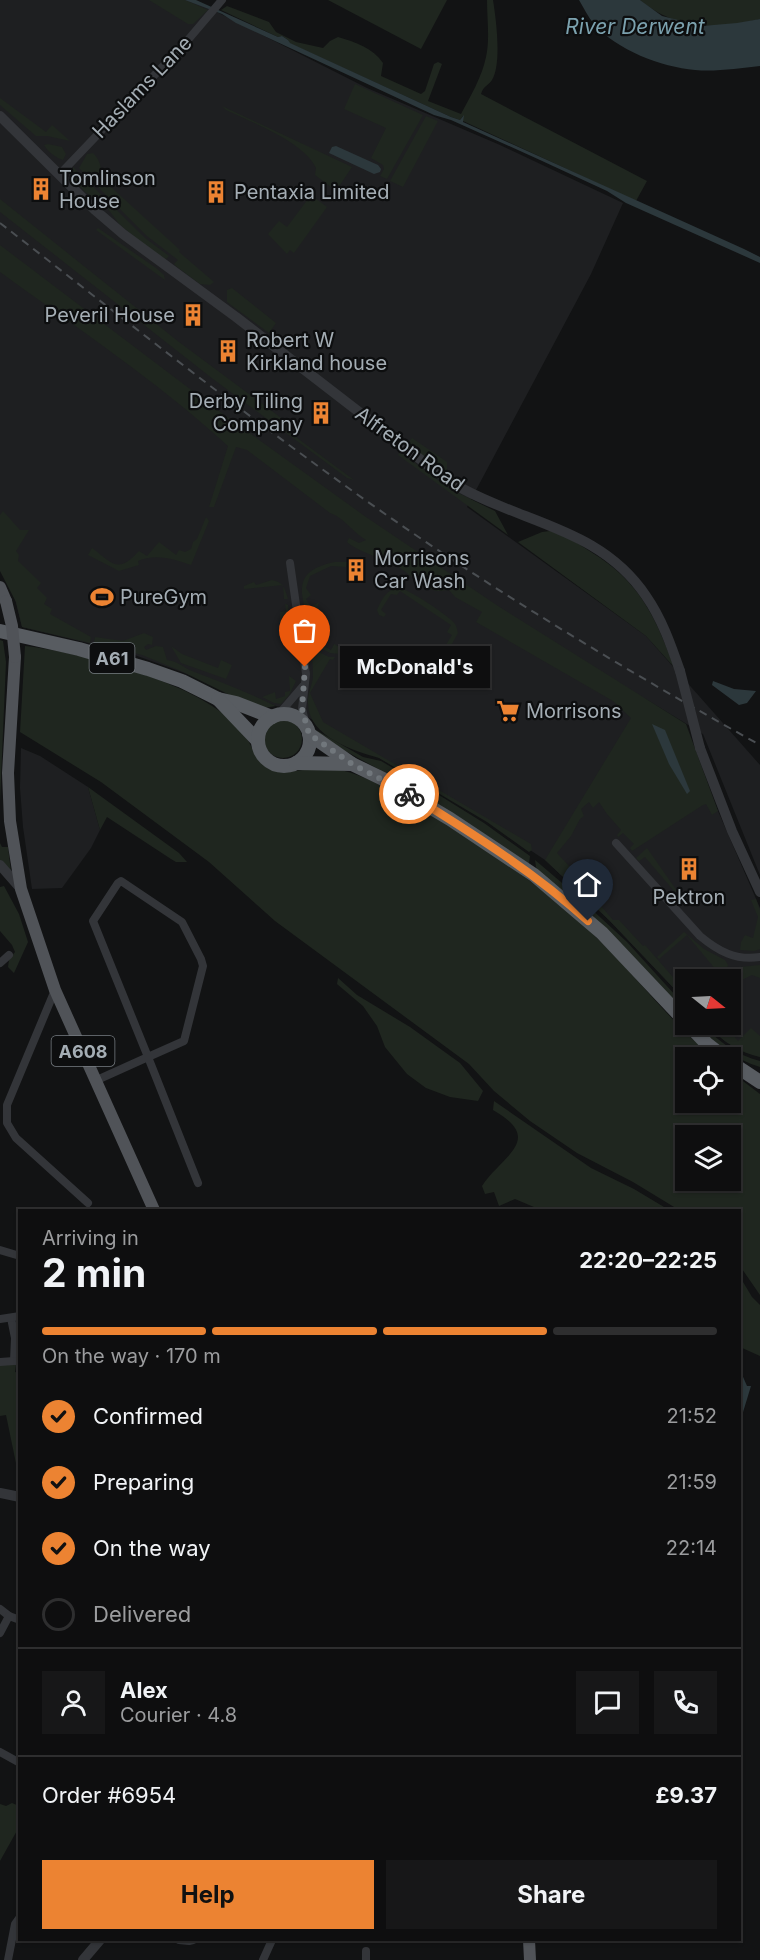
<!DOCTYPE html>
<html lang="en">
<head>
<meta charset="utf-8">
<style>
	:root { --surface:#0e0e0f; --page:#171718; --text:#f1f3f6; --muted:#9b9c9e; --line:#2e2e2f; --accent:#ec8332 }
	body { margin:0; font-family:Inter,sans-serif; background:var(--page); color:var(--text); height:100vh; display:flex; flex-direction:column; font-size:22px; white-space:nowrap }
	* { box-sizing:border-box; margin:0 }
	p { font-size:20px; color:var(--muted) }
	.icon { flex:none; width:33px; height:33px; fill:none; stroke:currentColor; stroke-width:2; stroke-linecap:round; stroke-linejoin:round }
	.map { position:relative; flex:1; overflow:hidden }
	.panel { position:absolute; left:18px; top:1209px; width:723px; height:732px; display:flex; flex-direction:column; background:var(--surface); border-radius:0px; box-shadow:0 2px 4px #0004,0 0 0 2px var(--line) }
	.panel>* { flex:none }
	.needle { width:39px; rotate:108deg }
	.controls { position:absolute; left:675px; top:969px; display:grid; gap:12px }
	.controls a { display:grid; place-items:center; width:66px; height:66px; border-radius:0px; background:var(--surface); box-shadow:0 2px 4px #0004,0 0 0 2px var(--line); font-size:30px }
	.pin { position:absolute; display:grid; place-items:center; width:51px; height:51px; color:#fff; margin:-62px -26px; border-radius:50% 50% 50% 0; rotate:-45deg; box-shadow:0 0 6px #0007 }
	.pin .icon { rotate:45deg }
	.courier { position:absolute; display:grid; place-items:center; width:60px; height:60px; margin:-30px; border:4px solid #ec8332; border-radius:50%; background:#fff; color:#222; box-shadow:0 2px 8px #0007 }
	.bubble { position:absolute; height:42px; border-radius:0px; background:var(--surface); box-shadow:0 2px 4px #0004,0 0 0 2px var(--line); font-size:20px; font-weight:700; line-height:42px; text-align:center }
	.overview em { font-style:normal; font-weight:700 }
	.overview div { display:flex; flex-direction:column-reverse }
	.overview { display:flex; align-items:center; justify-content:space-between; height:102px; padding:0 24px }
	h1 { font-size:39px; font-weight:700; line-height:45px }
	.bar { display:grid; grid-template-columns:repeat(4,1fr); gap:9px 6px; align-content:center; height:72px; padding:0 24px }
	.bar i { height:8px; border-radius:4px; background:var(--line) }
	.bar .active { background:var(--accent) }
	.bar p { grid-column:span 4 }
	.line { display:flex; align-items:center; gap:15px; padding:0 24px; border-top:2px solid var(--line) }
	.line div { flex:1 }
	.round { display:grid; place-items:center; flex:none; width:63px; height:63px; border-radius:0px; background:var(--page) }
	ol { padding:0 24px; list-style:none }
	li { display:flex; align-items:center; gap:18px; height:66px }
	li p { margin-inline-start:auto }
	li .icon { padding:6px; border-radius:50%; background:var(--accent); color:#111; stroke-width:4 }
	li:last-child { color:var(--muted) }
	li i { width:33px; height:33px; border:3px solid var(--line); border-radius:50% }
	.cta { display:flex; gap:12px; margin-top:auto; padding:12px 24px }
	.cta a { flex:1; height:69px; border-radius:0px; background:var(--accent); color:#111; font-size:24px; font-weight:700; line-height:69px; text-align:center }
	.cta a+a { background:var(--page); color:var(--text) }
	.map>svg:first-child { display:block }
	.built { fill:#1e1f21 }
	.green { fill:#1f261f; fill-rule:evenodd }
	.water { fill:#2c383c }
	.lines { fill:none; stroke-linecap:round; stroke-linejoin:round }
	.minor { stroke:#333539; stroke-width:8 }
	.tertiary { stroke:#333539; stroke-width:10 }
	.primary { stroke:#505358; stroke-width:12 }
	.trunk { stroke:#585c61; stroke-width:14 }
	.rail { stroke:#4a4e52; stroke-width:2; stroke-dasharray:8 6; stroke-linecap:butt }
	.tertiary-bridge { stroke:#333539; stroke-width:10 }
	.primary-bridge { stroke:#505358; stroke-width:12 }
	.done { stroke:#71777c; stroke-width:6; stroke-dasharray:0 10.8 }
	.route { stroke:#ec8332; stroke-width:8 }
	.labels { text-anchor:middle; dominant-baseline:central; stroke-width:4.5; stroke-linejoin:round; paint-order:stroke }
	.shield { fill:#0d0e0f; stroke:#777d82; stroke-width:1.5 }
	.shield-label { font-size:18px; font-weight:bold; fill:#a4adb4 }
	.street-label { font-size:20px; fill:#a4adb4; stroke:#0d0e0f }
	.poi-label { font-size:20px; fill:#a4adb4; stroke:#0d0e0f; text-anchor:start }
	.water-label { font-size:21px; font-style:italic; fill:#7ca2af; stroke:#0d0e0f }
</style>
</head>
<body>
<div class="map">
<svg width="760" height="1960" viewBox="0 0 760 1960">
	<rect width="100%" height="100%" fill="#121314"/>
	<g class="built">
		<path d="M0,0H193L367,88L500,145L623,203L591,274L467,507L646,636L760,765V875L703,734L644,698L689,744L760,908V1057L745,1052L726,1042L707,1025L730,1024V980H686L685,1000L609,920L545,860L469,809L297,711L276,706L129,653L22,627L13,591L0,566Z"/>
		<path d="M21,748L40,756L88,787L100,830L91,848L62,888L32,889L23,827L20,788Z"/>
	</g>
	<g class="green">
		<path d="M149,0H185L208,10L193,24H188Z"/>
		<path d="M328,0H447L421,49Z"/>
		<path d="M487,0H493C496,19 502,63 492,80C488,86 484,85 481,94L647,181L636,201L463,121V116L460,120L451,117L289,43L288,40L282,36L278,37L221,10L227,6L269,22L276,32L296,42L323,48L330,41L338,37C355,42 373,48 383,63L381,76L421,94L425,91L434,64L438,62L442,64L428,101L461,114C470,97 482,77 486,57C490,39 487,19 487,0Z"/>
		<path d="M640,0H760V19C716,30 676,30 640,0Z"/>
		<path d="M355,84L423,115L387,179L380,176L384,169L383,165L371,158L386,128L344,109Z"/>
		<path d="M0,98L46,132L52,125L70,141L47,136H36L0,105Z"/>
		<path d="M222,106L352,167L336,191L315,175L316,168C304,142 251,122 226,110Z"/>
		<path d="M426,116L438,121L403,187L390,181Z"/>
		<path d="M48,144L62,147L66,154L63,160C56,158 47,151 44,145Z"/>
		<path d="M93,153C100,160 102,168 101,178L180,250L179,252L214,282L210,285L200,284L177,267L174,264L178,260L147,236L79,168L87,154Z"/>
		<path d="M73,167L145,238L169,256L166,259L158,256L120,225L105,205L85,192L71,177Z"/>
		<path d="M311,195L327,207L294,253L290,250L287,254L268,234L279,221L287,227Z"/>
		<path d="M0,199L179,342L288,423L285,429L354,480L347,478L213,379L0,212Z"/>
		<path d="M98,228L156,268L164,275L165,280L96,230Z"/>
		<path d="M0,245L219,411L366,517L498,606L686,724L718,811L712,815L706,804L703,805L632,851L630,848L634,844L623,833L618,837L617,835L621,830L607,814L599,802L593,808L589,802L581,809L584,816L580,819L571,836L557,853L603,903L601,906L613,920H619L643,946L645,945L685,991V1000L609,920L545,860L631,718L613,701L476,622L482,612L455,597L449,590C442,590 438,593 431,589C417,583 407,571 395,565C383,559 355,550 347,542L349,538L359,543L366,540C352,532 345,518 330,513L247,450L236,447L214,507H209L228,446C157,381 77,328 0,272Z"/>
		<path d="M232,288L276,323L269,333L227,302V290Z"/>
		<path d="M412,438L447,462V471L444,473L411,448L408,443Z"/>
		<path d="M400,452L450,489L495,511L508,535L398,455Z"/>
		<path d="M3,511L20,530H29L16,551L19,555L18,561L41,583L37,588L47,598L44,604L52,609L50,614L91,637L90,643L22,627L16,602L0,571V515Z"/>
		<path d="M206,517L209,521L191,565C175,559 155,553 138,561L139,565L119,571L88,555L92,548C113,564 118,574 139,551L147,556L159,542L176,555L179,550L185,552L191,549L193,542L197,539Z"/>
		<path d="M550,531C566,535 577,543 591,552C639,581 655,616 674,667L646,636L518,542L542,532Z"/>
		<path d="M335,562H347L346,567L331,566L310,576L306,588L311,595L306,599L311,607L319,602C316,615 309,625 320,636L317,642L331,650L334,644L341,648L340,654L330,653L312,644C311,607 279,573 335,562Z"/>
		<path d="M272,580C283,582 285,588 288,599H284L283,585L244,589V586L254,582L256,585Z"/>
		<path d="M397,587C407,588 448,615 455,624C457,627 457,630 458,633L448,651L438,648L440,646L444,648L452,635L447,632L451,625L400,591L397,595L391,594L381,610L386,614L384,617L379,615L377,610C382,599 385,592 397,587Z"/>
		<path d="M285,604L288,605L289,624L284,628L283,623H280V612L286,611Z"/>
		<path d="M144,633L153,637L152,645L148,644L144,647L146,650L156,646L163,647L167,660C178,661 184,668 192,671C221,682 249,693 276,706L264,708L250,705L181,671L142,655L94,643L95,637L123,641Z"/>
		<path d="M0,640L3,641L6,662L0,802Z"/>
		<path d="M25,646C79,652 178,679 221,712C231,720 242,731 249,742C254,752 257,761 267,767C284,777 307,767 325,768C348,769 369,779 389,790C461,831 540,882 599,940C638,978 671,1023 713,1057L686,1058V1102H730L731,1072L760,1094V1295L740,1266V1210H679L633,1182L577,1153L530,1121L494,1091L469,1064L275,921L209,862L101,782L20,732ZM686,1136H730V1180H686Z"/>
		<path d="M171,646L182,654L218,668L221,660L232,665L226,679L181,663Z"/>
		<path d="M311,648L329,657H335L333,660L330,659L310,693L323,722L531,844L532,850L529,852L487,822L379,758C354,751 309,737 308,704C307,695 312,686 313,677C313,667 312,657 311,648Z"/>
		<path d="M289,676L296,681L289,695L281,704L274,703L262,697L275,692L276,699L285,696V692L290,691Z"/>
		<circle cx="283" cy="739" r="19"/>
		<path d="M316,730L363,757L381,761L434,792L484,823L530,856L529,864C464,819 398,778 328,742Z"/>
		<path d="M88,787L179,853L187,862H176L171,859L107,817L100,830Z"/>
		<path d="M0,843L2,847H8L11,872L0,861Z"/>
		<path d="M647,848L677,891L675,892L645,857L639,861L636,858Z"/>
		<path d="M535,860L575,894L627,942L685,1006V1012C639,961 594,914 539,872L536,867Z"/>
		<path d="M4,886L19,914L28,942L14,973L8,967L9,960L15,952L12,945L0,931V887Z"/>
		<path d="M756,899L760,910V949L754,951L740,950L741,942L745,935L753,938L758,917L751,900Z"/>
		<path d="M684,932L704,949L725,960L728,965L726,971L720,973L717,971L687,935L659,959L657,957Z"/>
		<path d="M760,965V978L752,975L738,982L734,981L735,971L741,967Z"/>
		<path d="M338,978L357,995L410,1027L460,1063L483,1091L478,1101L450,1097L426,1088L407,1074L385,1047L377,1026L363,1006L337,984Z"/>
		<path d="M697,1025H703C719,1042 737,1055 760,1061V1067C734,1059 716,1044 697,1025Z"/>
		<path d="M707,1025H724L738,1041L751,1028L760,1036V1057C740,1053 721,1040 707,1025Z"/>
		<path d="M494,1101L591,1168L634,1189L669,1210H541L515,1199L499,1206L494,1192L485,1194L482,1186C501,1156 546,1140 493,1110Z"/>
		<path d="M740,1277L752,1297L760,1305V1356L740,1347Z"/>
		<path d="M0,1364H16L15,1372L20,1373L19,1487L17,1486L18,1473L6,1415L0,1416Z"/>
		<path d="M12,1803L19,1806V1827L0,1861V1804L6,1806Z"/>
	</g>
	<g class="water">
		<path d="M185,0H196L278,37L282,36L288,40L290,43L451,117L460,120L464,115L463,122L744,249L760,257V263L626,203L607,191L540,160L451,120L434,115L236,23L222,14Z"/>
		<path d="M579,0H640L662,16L702,26L737,23L760,19V66C739,68 716,72 695,70C661,67 617,50 594,24C588,17 584,8 579,0Z"/>
		<path d="M336,146L378,165L381,169L380,172L374,174L329,153L332,147Z"/>
		<path d="M713,681L734,689L756,691L747,703L739,705L712,685Z"/>
		<path d="M652,724L665,730L690,791L687,794L669,764Z"/>
		<path d="M740,1370L747,1386H751L740,1422Z"/>
	</g>
	<g class="lines">
		<g class="minor">
			<path d="M60,174L187,41L222,0"/>
			<path d="M290,563L306,674L302,709L306,726"/>
			<path d="M279,714L303,686"/>
			<path d="M616,843L700,936C718,951 736,961 760,957"/>
			<path d="M0,963L9,955"/>
			<path d="M55,990L7,1105V1123L16,1138L88,1203"/>
			<path d="M97,1080L148,1057L93,921L118,883L121,881L182,922L201,959L203,966L184,1041L148,1057L198,1183"/>
			<path d="M0,1250L20,1256"/>
			<path d="M11,1318L15,1338L14,1361H20"/>
			<path d="M0,1319L20,1316"/>
			<path d="M0,1362L14,1361"/>
			<path d="M0,1609L9,1616"/>
			<path d="M0,1633L9,1616L20,1620"/>
			<path d="M0,1752L20,1763"/>
			<path d="M179,1940L189,1941L193,1940"/>
			<path d="M366,1951V1960"/>
			<path d="M8,1960L15,1924L20,1917"/>
			<path d="M263,1960L272,1940"/>
		</g>
		<g class="tertiary">
			<path d="M0,116L95,210L123,234L236,317L429,466C440,474 451,483 463,489C528,524 602,530 646,596C662,619 671,645 680,671"/>
			<path d="M700,748L732,831L760,892"/>
			<path d="M0,865L21,889"/>
			<path d="M0,1493L20,1497"/>
			<path d="M83,1960L100,1940"/>
		</g>
		<g class="primary">
			<path d="M0,587L6,601"/>
			<path d="M15,657L8,773L10,821L21,889L55,990L154,1210"/>
			<path d="M529,1940L530,1960"/>
		</g>
		<g class="trunk">
			<path d="M0,631L79,649L148,669L182,681L218,699L236,703L272,717"/>
			<path d="M218,699L258,741"/>
			<circle cx="284" cy="740" r="26"/>
			<path d="M309,734L352,764L383,779L450,819L534,875L602,933L686,1022"/>
			<path d="M296,763L352,764"/>
			<path d="M688,1024L707,1044L725,1058"/>
			<path d="M730,1062L760,1082"/>
		</g>
		<path class="rail" d="M0,223C115,312 229,403 347,487C479,582 618,666 760,745"/>
		<path class="tertiary-bridge" d="M680,671L700,748"/>
		<path class="primary-bridge" d="M6,601L12,626L15,657"/>
	</g>
	<g class="lines">
		<path class="done" d="M305,667L302,709L309,734L352,764L409,794"/>
		<path class="route" d="M409,794C472,833 534,872 588,921"/>
	</g>
	<defs>
		<g id="building-bare" transform="scale(1.8)"><path d="M-4-6H4V6H1V3H-1V6H-4ZM-2.5-4.3h1.7v1.8h-1.7ZM.8-4.3h1.7v1.8H.8ZM-2.5-1h1.7V.8h-1.7ZM.8-1h1.7V.8H.8Z" fill="#ec8332" stroke="#0d0e0f" stroke-width="2.5" paint-order="stroke"/></g>
		<g id="stadium-bare" transform="scale(1.8)"><path d="M0-5a6.5 5 0 1 0 0 10a6.5 5 0 1 0 0-10ZM-3.5-1.8h7v3.6h-7Z" fill="#ec8332" stroke="#0d0e0f" stroke-width="2.5" paint-order="stroke"/></g>
		<g id="supermarket-bare" transform="scale(1.8)"><path d="M-6-5.5h2.5l.6 2H6L4.5 2H-2.5L-4.4-4H-6ZM-1.5 3.2a1.3 1.3 0 1 0 .1 0ZM3 3.2a1.3 1.3 0 1 0 .1 0Z" fill="#ec8332" stroke="#0d0e0f" stroke-width="2.5" paint-order="stroke"/></g>
	</defs>
	<g fill-rule="evenodd">
		<use href="#building-bare" x="41" y="189"/>
		<use href="#building-bare" x="216" y="192"/>
		<use href="#building-bare" x="193" y="315"/>
		<use href="#building-bare" x="228" y="351"/>
		<use href="#building-bare" x="321" y="413"/>
		<use href="#building-bare" x="356" y="570"/>
		<use href="#stadium-bare" x="102" y="597"/>
		<use href="#supermarket-bare" x="508" y="711"/>
		<use href="#building-bare" x="689" y="869"/>
	</g>
	<g class="labels">
		<g class="shield">
			<rect x="89.5" y="643" width="45" height="30" rx="4.5"/>
			<rect x="51.5" y="1036" width="63" height="30" rx="4.5"/>
		</g>
		<g class="shield-label">
			<text x="112" y="658">A61</text>
			<text x="83" y="1051">A608</text>
		</g>
		<g class="street-label">
			<text transform="translate(142 87) rotate(-46)">Haslams Lane</text>
			<text transform="translate(410 449) rotate(36)">Alfreton Road</text>
		</g>
		<g class="poi-label">
			<text x="59" y="178">Tomlinson<tspan x="59" dy="23">House</tspan></text>
			<text x="234" y="192">Pentaxia Limited</text>
			<text x="175" y="315" text-anchor="end">Peveril House</text>
			<text x="246" y="340">Robert W<tspan x="246" dy="23">Kirkland house</tspan></text>
			<text x="303" y="401" text-anchor="end">Derby Tiling<tspan x="303" dy="23">Company</tspan></text>
			<text x="374" y="558">Morrisons<tspan x="374" dy="23">Car Wash</tspan></text>
			<text x="120" y="597">PureGym</text>
			<text x="526" y="711">Morrisons</text>
			<text x="689" y="897" text-anchor="middle">Pektron</text>
		</g>
		<g class="water-label">
			<text x="635" y="26">River Derwent</text>
		</g>
	</g>
</svg>
<div class="controls">
<a><svg class="needle" viewBox="-14 -14 28 28"><path d="M0-13l5 13h-10z" fill="#e53935"/><path d="M0 13l5-13h-10z" fill="#9b9c9e"/></svg></a>
<a><svg class="icon" aria-label="locate" viewBox="0 0 24 24"><circle cx="12" cy="12" r="6"/><path d="M12 2v4M12 18v4M2 12h4M18 12h4"/></svg></a>
<a><svg class="icon" aria-label="layers" viewBox="0 0 24 24"><path d="M12 4l9 5-9 5-9-5zM3 14l9 5 9-5"/></svg></a>
</div>
<div class="pin" style="left:305px;top:667px;background:#ea580c"><svg class="icon" aria-label="bag" viewBox="0 0 24 24"><path d="M5 8h14l-1 12H6zM9 8a3 3 0 0 1 6 0"/></svg></div>
<div class="pin" style="left:588px;top:921px;background:#1f2937"><svg class="icon" aria-label="home" viewBox="0 0 24 24"><path d="M3 11l9-7 9 7M6 9v11h12V9"/></svg></div>
<div class="courier" style="left:409px;top:794px"><svg class="icon" aria-label="bike" viewBox="0 0 24 24"><circle cx="6" cy="16" r="4"/><circle cx="18" cy="16" r="4"/><path d="M6 16l4-8h5l3 8M10 8l3 8H6M13 5h3"/></svg></div>
<div class="bubble" style="left:340px;top:646px;width:150px">McDonald's</div>
<section class="panel">
<div class="overview"><div><h1>2 min</h1><p>Arriving in</p></div><em>22:20–22:25</em></div>
<div class="bar"><i class="active"></i><i class="active"></i><i class="active"></i><i></i><p>On the way · 170 m</p></div>
<ol>
<li><svg class="icon" aria-label="check" viewBox="0 0 24 24"><path d="M5 12l5 5 9-10"/></svg>Confirmed<p>21:52</p></li>
<li><svg class="icon" aria-label="check" viewBox="0 0 24 24"><path d="M5 12l5 5 9-10"/></svg>Preparing<p>21:59</p></li>
<li><svg class="icon" aria-label="check" viewBox="0 0 24 24"><path d="M5 12l5 5 9-10"/></svg>On the way<p>22:14</p></li>
<li><i></i>Delivered</li>
</ol>
<div class="line" style="height:108px"><a class="round"><svg class="icon" aria-label="person" viewBox="0 0 24 24"><circle cx="12" cy="8" r="4"/><path d="M4 21q1-7 8-7t8 7"/></svg></a><div><b>Alex</b><p>Courier · 4.8</p></div><a class="round"><svg class="icon" aria-label="chat" viewBox="0 0 24 24"><path d="M4 5h16v11H9l-5 4z"/></svg></a><a class="round"><svg class="icon" aria-label="phone" viewBox="0 0 24 24"><path d="M5 4h4l2 5-3 2q2 4 5 5l2-3 5 2v4C11 20 4 13 5 4z"/></svg></a></div>
<div class="line" style="height:78px"><div>Order #6954</div><b>£9.37</b></div>
<div class="cta"><a>Help</a><a>Share</a></div>
</section>
</div>
</body>
</html>
